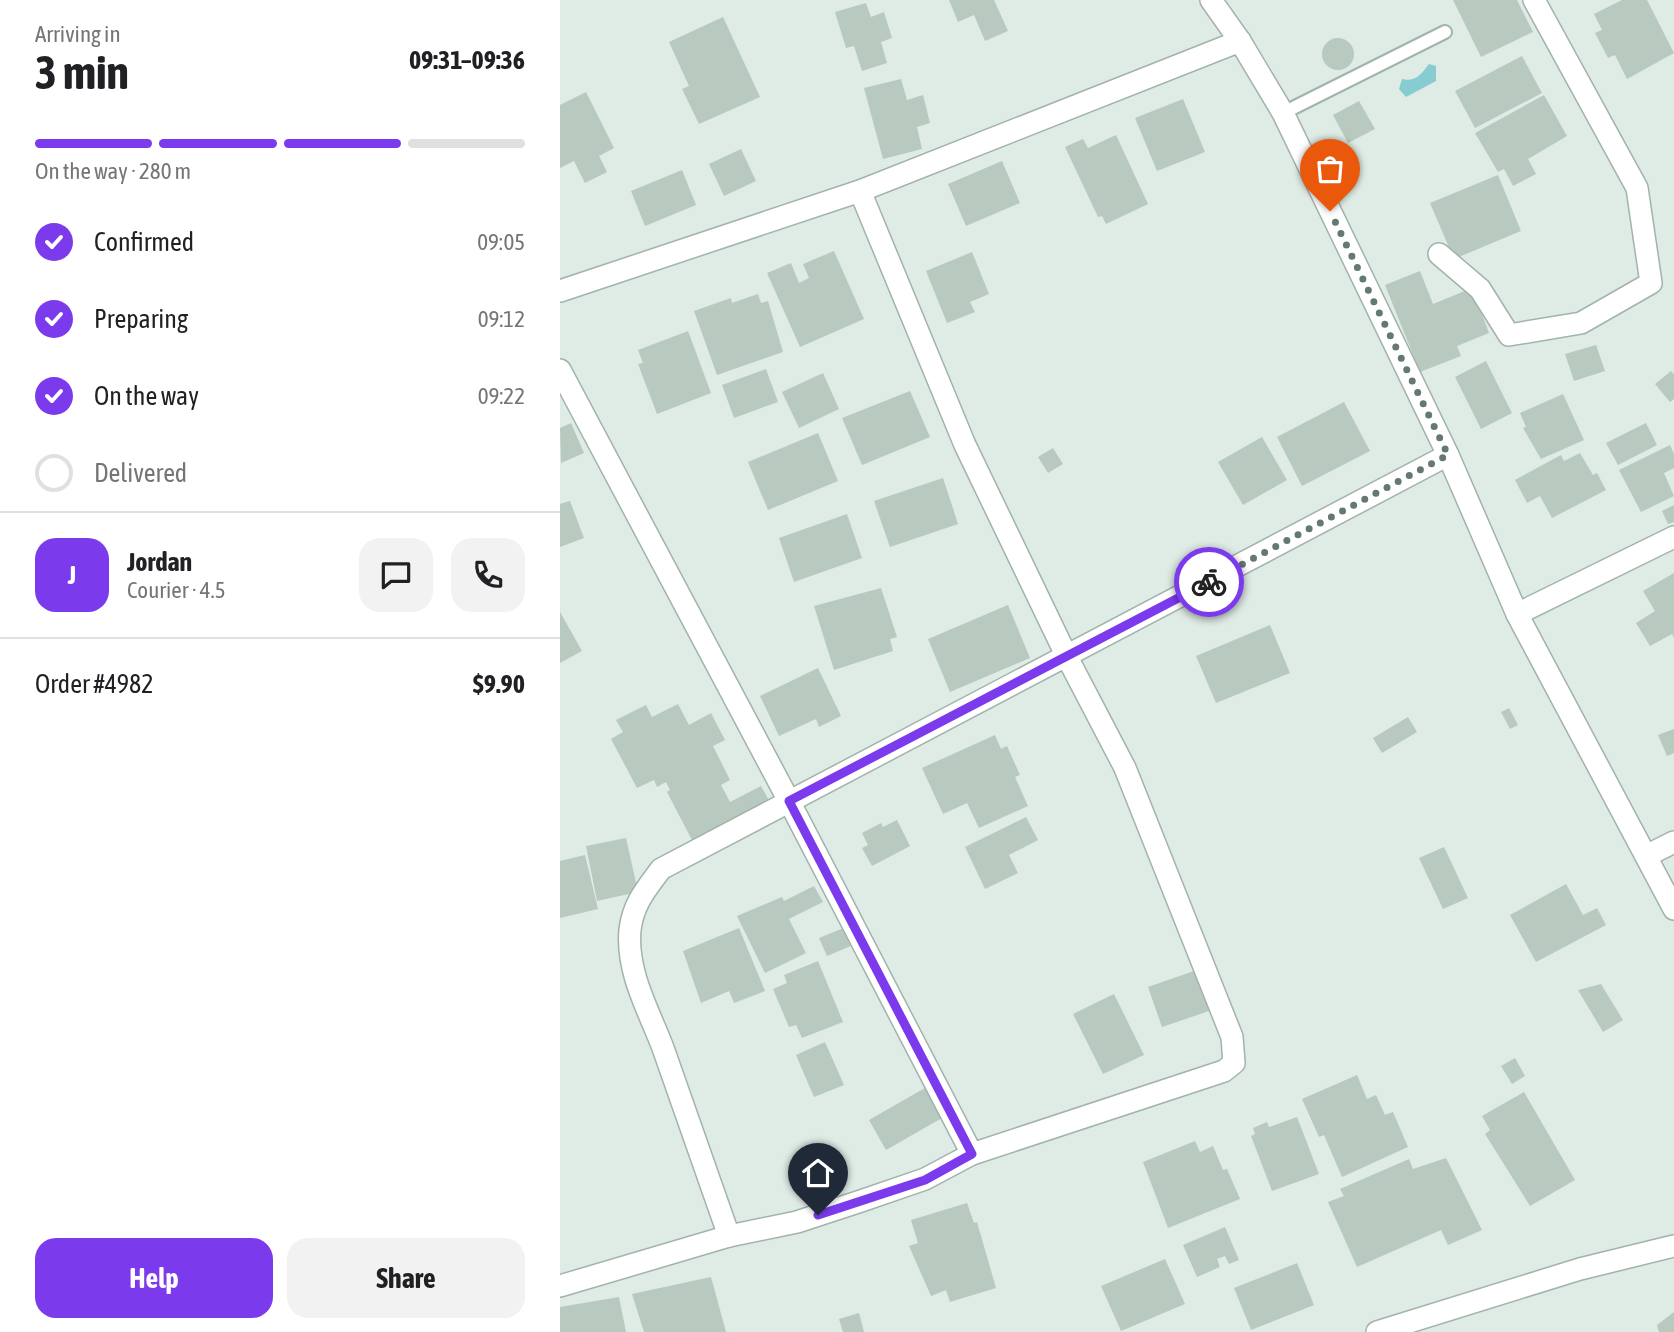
<!DOCTYPE html>
<html lang="en">
<head>
<meta charset="utf-8">
<style>
	:root { --surface:#fff; --page:#f2f2f2; --text:#202124; --muted:#757577; --line:#e0e0e0; --accent:#7c3aed }
	body { margin:0; font-family:"Asap Condensed",sans-serif; background:var(--page); color:var(--text); height:100vh; display:flex; flex-direction:column; font-size:26px; white-space:nowrap }
	* { box-sizing:border-box; margin:0 }
	p { font-size:23px; color:var(--muted) }
	.icon { flex:none; width:38px; height:38px; fill:none; stroke:currentColor; stroke-width:2; stroke-linecap:round; stroke-linejoin:round }
	.map { position:relative; flex:1; overflow:hidden }
	.details { display:flex; flex-direction:column; background:var(--surface); width:560px }
	.details>* { flex:none }
	.pin { position:absolute; display:grid; place-items:center; width:60px; height:60px; color:#fff; margin:-72px -30px; border-radius:50% 50% 50% 0; rotate:-45deg; box-shadow:0 0 7px #0007 }
	.pin .icon { rotate:45deg }
	.courier { position:absolute; display:grid; place-items:center; width:70px; height:70px; margin:-35px; border:5px solid #7c3aed; border-radius:50%; background:#fff; color:#222; box-shadow:0 2px 9px #0007 }
	.head em { font-style:normal; font-weight:700 }
	.head div { display:flex; flex-direction:column-reverse }
	.head { display:flex; align-items:center; justify-content:space-between; height:119px; padding:0 35px }
	h1 { font-size:46px; font-weight:700; line-height:52px }
	.bar { display:grid; grid-template-columns:repeat(4,1fr); gap:10px 7px; align-content:center; height:84px; padding:0 35px }
	.bar i { height:9px; border-radius:5px; background:var(--line) }
	.bar .current { background:var(--accent) }
	.bar p { grid-column:span 4 }
	.line { display:flex; align-items:center; gap:18px; padding:0 35px; border-top:2px solid var(--line) }
	.line div { flex:1 }
	.round { display:grid; place-items:center; flex:none; width:74px; height:74px; border-radius:21px; background:var(--page) }
	ol { padding:0 35px; list-style:none }
	li { display:flex; align-items:center; gap:21px; height:77px }
	li p { margin-inline-start:auto }
	li .icon { padding:7px; border-radius:50%; background:var(--accent); color:#fff; stroke-width:4 }
	li:last-child { color:var(--muted) }
	li i { width:38px; height:38px; border:4px solid var(--line); border-radius:50% }
	.primary-button { display:flex; gap:14px; margin-top:auto; padding:14px 35px }
	.primary-button a { flex:1; height:80px; border-radius:21px; background:var(--accent); color:#fff; font-size:28px; font-weight:700; line-height:80px; text-align:center }
	.primary-button a+a { background:var(--page); color:var(--text) }
	main { display:flex; flex:1; min-height:0 }
	.map>svg:first-child { display:block }
	.water { fill:#86ccd1 }
	.building { fill:#b8c9c0 }
	.lines { fill:none; stroke-linecap:round; stroke-linejoin:round }
	.service-casing { stroke:#a2b3ac; stroke-width:16 }
	.minor-casing { stroke:#a2b3ac; stroke-width:24 }
	.service { stroke:#fff; stroke-width:12 }
	.minor { stroke:#fff; stroke-width:21 }
	.done { stroke:#637971; stroke-width:7; stroke-dasharray:0 12.6 }
	.route { stroke:#7c3aed; stroke-width:9 }
</style>
</head>
<body>
<main>
<section class="details">
<div class="head"><div><h1>3 min</h1><p>Arriving in</p></div><em>09:31–09:36</em></div>
<div class="bar"><i class="current"></i><i class="current"></i><i class="current"></i><i></i><p>On the way · 280 m</p></div>
<ol>
<li><svg class="icon" aria-label="check" viewBox="0 0 24 24"><path d="M5 12l5 5 9-10"/></svg>Confirmed<p>09:05</p></li>
<li><svg class="icon" aria-label="check" viewBox="0 0 24 24"><path d="M5 12l5 5 9-10"/></svg>Preparing<p>09:12</p></li>
<li><svg class="icon" aria-label="check" viewBox="0 0 24 24"><path d="M5 12l5 5 9-10"/></svg>On the way<p>09:22</p></li>
<li><i></i>Delivered</li>
</ol>
<div class="line" style="height:126px"><b class="round" style="background:var(--accent);color:#fff">J</b><div><b>Jordan</b><p>Courier · 4.5</p></div><a class="round"><svg class="icon" aria-label="chat" viewBox="0 0 24 24"><path d="M4 5h16v11H9l-5 4z"/></svg></a><a class="round"><svg class="icon" aria-label="phone" viewBox="0 0 24 24"><path d="M5 4h4l2 5-3 2q2 4 5 5l2-3 5 2v4C11 20 4 13 5 4z"/></svg></a></div>
<div class="line" style="height:91px"><div>Order #4982</div><b>$9.90</b></div>
<div class="primary-button"><a>Help</a><a>Share</a></div>
</section>
<div class="map">
<svg width="1114" height="1332" viewBox="0 0 1114 1332">
	<rect width="100%" height="100%" fill="#dfebe5"/>
	<path class="water" d="M869,64L876,66V81L846,97L839,89L842,79C855,82 861,75 869,64Z"/>
	<g class="building">
		<path d="M389,0H434L448,31L425,41L414,15L398,22Z"/>
		<path d="M893,0H957L973,32L921,57Z"/>
		<path d="M1062,0H1087L1114,53L1067,79L1055,55L1048,58L1035,33L1042,30L1034,14Z"/>
		<path d="M306,3L311,17L324,12L332,38L321,42L327,63L302,71L294,46L286,48L275,12Z"/>
		<path d="M163,17L200,97L139,124L122,89L129,86L109,42Z"/>
		<circle cx="778" cy="54" r="16"/>
		<path d="M962,56L982,93L915,128L895,91Z"/>
		<path d="M341,79L347,100L363,95L370,123L357,127L362,149L323,159L304,88Z"/>
		<path d="M26,92L54,148L39,156L47,172L25,183L14,161L0,168V105Z"/>
		<path d="M984,95L1007,136L968,159L976,174L953,186L944,169L938,172L915,133Z"/>
		<path d="M623,99L645,152L597,171L575,118Z"/>
		<path d="M799,101L815,129L788,143L773,115Z"/>
		<path d="M556,135L588,204L546,224L542,216L538,217L505,147L523,139L528,148Z"/>
		<path d="M181,149L196,181L164,196L149,164Z"/>
		<path d="M442,161L460,203L406,226L388,184Z"/>
		<path d="M122,170L136,205L85,226L71,191Z"/>
		<path d="M938,175L961,231L894,259L870,203Z"/>
		<path d="M274,251L304,319L240,347L207,273L231,263L239,283L249,278L243,264Z"/>
		<path d="M412,252L429,294L410,302L415,312L387,323L366,271Z"/>
		<path d="M860,271L873,304L912,288L929,333L897,346L901,356L860,372L825,285Z"/>
		<path d="M198,294L201,303L208,301L223,352L157,375L134,311L171,298L172,303Z"/>
		<path d="M128,331L151,393L97,414L78,364L83,363L78,350Z"/>
		<path d="M1036,345L1045,371L1014,381L1005,354Z"/>
		<path d="M926,361L952,413L921,429L895,377Z"/>
		<path d="M206,369L218,402L174,418L162,385Z"/>
		<path d="M1111,371L1114,374V399L1110,402L1095,384Z"/>
		<path d="M263,373L279,409L239,428L222,392Z"/>
		<path d="M350,391L370,437L302,465L282,418Z"/>
		<path d="M1003,394L1024,440L981,459L963,428L966,427L960,413Z"/>
		<path d="M784,402L810,451L742,486L717,437Z"/>
		<path d="M11,423L24,453L1,463L0,428Z"/>
		<path d="M1086,423L1097,445L1058,465L1046,443Z"/>
		<path d="M258,433L278,481L208,510L188,462Z"/>
		<path d="M702,437L727,480L683,505L658,462Z"/>
		<path d="M1110,445L1114,454V468L1104,473L1114,496L1081,512L1059,470Z"/>
		<path d="M493,448L503,464L488,473L478,457Z"/>
		<path d="M1020,453L1033,475L1037,473L1046,490L992,518L980,496L967,503L955,480L1001,455L1004,461Z"/>
		<path d="M383,478L398,524L330,547L314,501Z"/>
		<path d="M10,501L24,538L0,547V504Z"/>
		<path d="M1114,505V522L1108,524L1102,511Z"/>
		<path d="M287,514L302,558L234,582L219,538Z"/>
		<path d="M1114,573V638L1112,634L1090,646L1076,623L1095,611L1083,591Z"/>
		<path d="M321,588L337,637L330,639L333,651L274,670L254,606Z"/>
		<path d="M448,605L470,658L390,692L368,639Z"/>
		<path d="M0,612L22,651L0,663Z"/>
		<path d="M710,625L730,673L656,703L636,656Z"/>
		<path d="M258,668L281,716L259,727L256,719L219,736L200,696Z"/>
		<path d="M118,704L129,725L151,713L165,740L153,746L170,780L161,785L170,802L201,786L212,806L135,846L107,792L110,790L106,782L97,787L94,780L77,788L51,739L63,732L56,720L86,705L92,717Z"/>
		<path d="M949,708L958,725L950,729L941,712Z"/>
		<path d="M848,717L857,732L822,753L813,738Z"/>
		<path d="M1114,729V753L1107,756L1098,735Z"/>
		<path d="M435,735L441,749L447,746L460,775L455,777L468,806L419,828L407,803L383,814L362,768Z"/>
		<path d="M466,817L478,840L449,855L458,873L425,889L405,847Z"/>
		<path d="M337,820L350,846L312,866L302,848L308,845L302,833L321,823L323,827Z"/>
		<path d="M66,838L78,892L37,901L26,846Z"/>
		<path d="M884,847L908,898L883,909L859,858Z"/>
		<path d="M25,855L38,909L0,918V861Z"/>
		<path d="M1006,884L1023,915L1037,908L1046,925L976,962L950,915Z"/>
		<path d="M254,886L263,902L229,919L246,953L205,973L177,916L222,897L224,901Z"/>
		<path d="M286,927L293,945L267,956L259,938Z"/>
		<path d="M179,928L205,991L174,1003L169,991L141,1003L123,951Z"/>
		<path d="M258,961L283,1022L242,1038L236,1025L229,1027L213,989L227,983L224,975Z"/>
		<path d="M634,971L640,989L644,987L652,1010L602,1027L588,987Z"/>
		<path d="M1041,984L1063,1020L1043,1032L1018,990Z"/>
		<path d="M554,994L584,1055L543,1074L513,1014Z"/>
		<path d="M265,1042L284,1085L254,1097L236,1055Z"/>
		<path d="M955,1058L965,1076L952,1084L941,1066Z"/>
		<path d="M797,1075L807,1099L816,1095L825,1115L833,1112L848,1147L782,1177L764,1135L759,1137L742,1099Z"/>
		<path d="M365,1088L382,1118L326,1150L309,1120Z"/>
		<path d="M964,1092L1015,1180L970,1206L925,1134L930,1130L922,1116Z"/>
		<path d="M737,1117L759,1174L712,1191L691,1136L695,1134L693,1128L707,1122L709,1127Z"/>
		<path d="M635,1141L640,1152L653,1146L663,1170L667,1169L680,1199L608,1228L583,1162Z"/>
		<path d="M886,1158L922,1230L888,1245L881,1230L797,1267L768,1202L784,1196L780,1189L849,1159L853,1169Z"/>
		<path d="M407,1203L414,1223L417,1222L436,1288L390,1302L386,1290L371,1296L349,1246L358,1243L351,1220Z"/>
		<path d="M665,1227L679,1260L669,1264L665,1256L657,1259L660,1267L637,1277L623,1245Z"/>
		<path d="M605,1259L625,1304L561,1331L541,1286Z"/>
		<path d="M737,1263L754,1305L691,1330L674,1288Z"/>
		<path d="M151,1277L166,1332H84L72,1294Z"/>
		<path d="M59,1297L66,1332H0V1307Z"/>
		<path d="M1114,1312V1332H1099L1097,1325Z"/>
		<path d="M299,1313L304,1332H283L279,1319Z"/>
	</g>
	<g class="lines">
		<g class="service-casing">
			<path id="service" d="M723,113L885,32"/>
		</g>
		<g class="minor-casing">
			<g id="minor">
				<path d="M651,0L680,41L723,113L888,455L957,614L1114,909"/>
				<path d="M879,254L920,289L949,335L1021,323L1091,283L1077,188L974,0"/>
				<path d="M0,291L300,191L680,41"/>
				<path d="M0,370L229,801L412,1154"/>
				<path d="M957,614L1114,537"/>
				<path d="M1086,856L1114,842"/>
				<path d="M169,1236C147,1173 125,1111 103,1048C89,1011 66,972 70,930C73,904 86,889 101,869L888,455"/>
				<path d="M0,1286L169,1236L237,1222L301,1201L365,1179L412,1154L664,1071L674,1063L672,1037L565,768L507,657L405,445L300,191"/>
				<path d="M817,1332L1020,1269L1114,1246"/>
			</g>
		</g>
		<use href="#service" class="service"/>
		<use href="#minor" class="minor"/>
	</g>
	<g class="lines">
		<path class="done" d="M649,582L888,455L770,211"/>
		<path class="route" d="M258,1215L365,1180L412,1154L229,801L649,582"/>
	</g>
</svg>
<div class="pin" style="left:770px;top:211px;background:#ea580c"><svg class="icon" aria-label="bag" viewBox="0 0 24 24"><path d="M5 8h14l-1 12H6zM9 8a3 3 0 0 1 6 0"/></svg></div>
<div class="pin" style="left:258px;top:1215px;background:#1f2937"><svg class="icon" aria-label="home" viewBox="0 0 24 24"><path d="M3 11l9-7 9 7M6 9v11h12V9"/></svg></div>
<div class="courier" style="left:649px;top:582px"><svg class="icon" aria-label="bike" viewBox="0 0 24 24"><circle cx="6" cy="16" r="4"/><circle cx="18" cy="16" r="4"/><path d="M6 16l4-8h5l3 8M10 8l3 8H6M13 5h3"/></svg></div>
</div>
</main>
</body>
</html>
